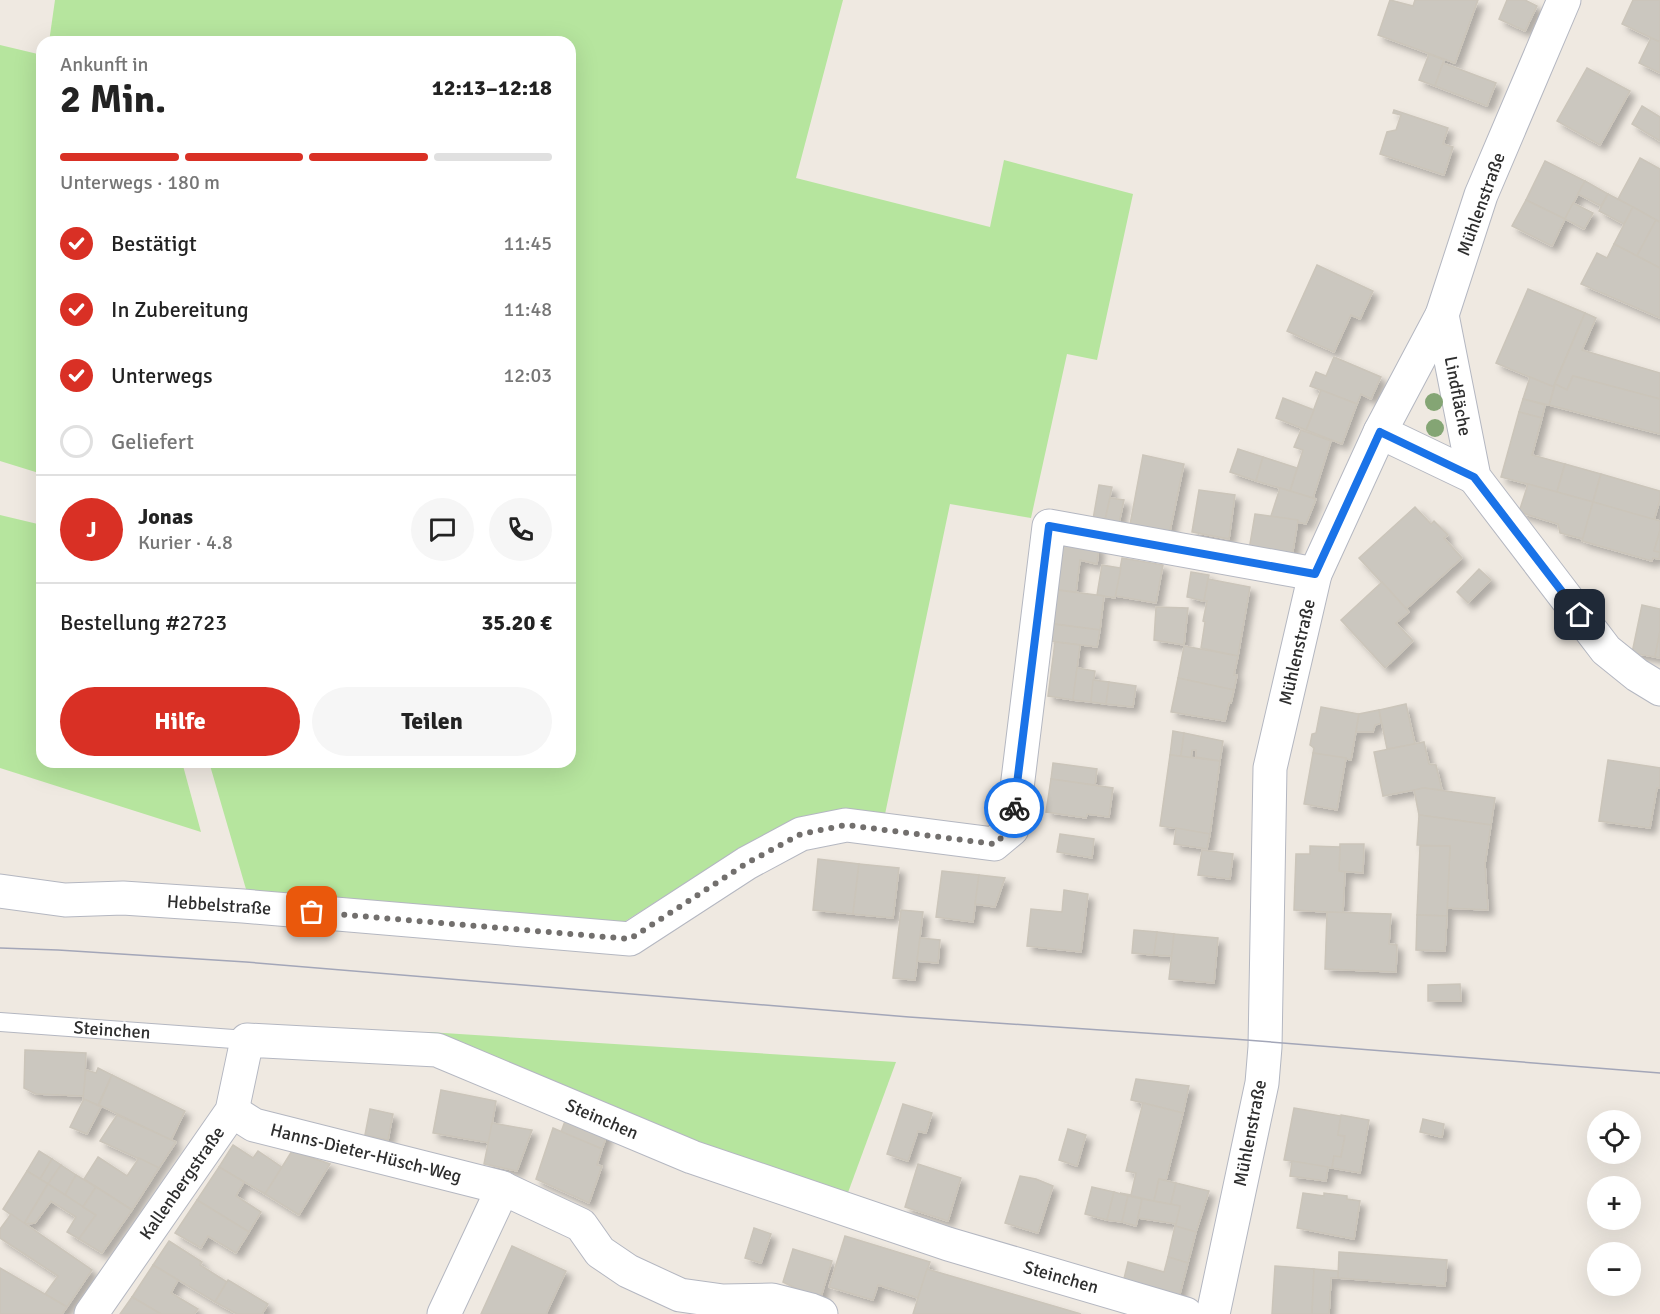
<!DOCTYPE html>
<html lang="de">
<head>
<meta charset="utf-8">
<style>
	:root { --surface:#fff; --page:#f6f6f6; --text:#222; --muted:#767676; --line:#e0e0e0; --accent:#d93025 }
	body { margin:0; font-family:Signika,sans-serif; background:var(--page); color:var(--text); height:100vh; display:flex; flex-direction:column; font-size:22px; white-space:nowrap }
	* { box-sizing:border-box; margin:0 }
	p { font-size:20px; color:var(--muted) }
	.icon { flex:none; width:33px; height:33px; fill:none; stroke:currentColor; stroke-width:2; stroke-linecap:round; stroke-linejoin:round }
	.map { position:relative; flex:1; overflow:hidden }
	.side { position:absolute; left:36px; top:36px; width:540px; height:732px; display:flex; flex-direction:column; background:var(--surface); border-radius:18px; box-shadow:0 6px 24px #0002 }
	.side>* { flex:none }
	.tools { position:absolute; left:1587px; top:1110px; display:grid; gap:12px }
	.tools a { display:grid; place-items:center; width:54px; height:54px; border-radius:50%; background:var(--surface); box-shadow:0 6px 24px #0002; font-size:30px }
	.pin { position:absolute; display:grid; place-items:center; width:51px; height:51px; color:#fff; margin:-26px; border-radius:12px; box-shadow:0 3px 9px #0006 }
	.courier { position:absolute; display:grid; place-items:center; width:60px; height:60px; margin:-30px; border:4px solid #1a73e8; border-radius:50%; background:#fff; color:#222; box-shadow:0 2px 8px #0007 }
	.headline em { font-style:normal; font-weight:700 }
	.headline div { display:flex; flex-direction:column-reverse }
	.headline { display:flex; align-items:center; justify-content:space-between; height:102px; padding:0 24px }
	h1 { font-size:39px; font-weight:700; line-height:45px }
	.bar { display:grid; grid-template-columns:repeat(4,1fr); gap:9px 6px; align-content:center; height:72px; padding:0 24px }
	.bar i { height:8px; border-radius:4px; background:var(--line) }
	.bar .current { background:var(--accent) }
	.bar p { grid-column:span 4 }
	.line { display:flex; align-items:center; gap:15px; padding:0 24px; border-top:2px solid var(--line) }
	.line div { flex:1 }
	.round { display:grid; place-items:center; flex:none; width:63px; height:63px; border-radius:32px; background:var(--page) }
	ol { padding:0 24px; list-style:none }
	li { display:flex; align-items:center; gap:18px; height:66px }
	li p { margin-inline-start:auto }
	li .icon { padding:6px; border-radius:50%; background:var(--accent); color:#fff; stroke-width:4 }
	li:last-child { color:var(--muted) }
	li i { width:33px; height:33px; border:3px solid var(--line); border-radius:50% }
	.primary-button { display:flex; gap:12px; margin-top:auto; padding:12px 24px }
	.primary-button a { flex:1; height:69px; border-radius:36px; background:var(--accent); color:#fff; font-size:24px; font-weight:700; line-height:69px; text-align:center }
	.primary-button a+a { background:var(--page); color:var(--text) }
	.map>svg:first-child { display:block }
	.green { fill:#b6e59e }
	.building { fill:#cbc7bf; stroke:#cbc5ba; stroke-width:1.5; filter:url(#shadow) }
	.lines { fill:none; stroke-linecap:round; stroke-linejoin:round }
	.service-casing { stroke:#b4b7c1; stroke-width:20 }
	.minor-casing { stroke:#b4b7c1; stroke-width:35 }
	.service { stroke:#fff; stroke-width:18 }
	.minor { stroke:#fff; stroke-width:33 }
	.tram { stroke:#a3a6b8; stroke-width:1.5 }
	.tree { fill:#84a574 }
	.done { stroke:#726f6d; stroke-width:6; stroke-dasharray:0 10.8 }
	.route { stroke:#1a73e8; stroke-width:8 }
	.labels { text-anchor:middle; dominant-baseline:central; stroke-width:4.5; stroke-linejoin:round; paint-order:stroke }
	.street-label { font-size:18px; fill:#2e2e2e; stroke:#fff }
</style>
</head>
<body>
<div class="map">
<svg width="1660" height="1314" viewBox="0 0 1660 1314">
	<defs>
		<filter id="shadow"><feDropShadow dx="5.5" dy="5.5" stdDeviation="3" flood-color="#0004"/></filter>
	</defs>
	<rect width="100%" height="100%" fill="#efe9e1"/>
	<g class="green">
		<path d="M55,0H843L796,178L990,227L1004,160L1133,194L1097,360L1067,354L1031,518L950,504L884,819L813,815L757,838L616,927L248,896L209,762H570V42H49Z"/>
		<path d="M0,45L42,55V474L0,461Z"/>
		<path d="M0,515L42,525V762H182L201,832L0,768Z"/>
		<path d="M428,1032L896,1062L846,1198L686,1142Z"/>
	</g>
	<g class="building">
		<path d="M1390,0L1413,6L1415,0H1478L1455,63L1378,35Z"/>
		<path d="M1507,0H1525L1537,6L1525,31L1499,19Z"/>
		<path d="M1633,0H1660V42L1622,24Z"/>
		<path d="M1651,38L1660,42V73L1639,63Z"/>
		<path d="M1429,54L1444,60L1435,86L1419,80Z"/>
		<path d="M1443,63L1496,83L1487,106L1435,86Z"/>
		<path d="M1587,68L1630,91L1600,145L1557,121Z"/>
		<path d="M1642,106L1660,117V141L1632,124Z"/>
		<path d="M1394,110L1448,128L1443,144L1453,147L1444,175L1380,154L1387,132L1396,130L1401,115L1393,113Z"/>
		<path d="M1640,158L1660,169V222L1618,199Z"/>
		<path d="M1545,161L1585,181L1565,219L1526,200Z"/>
		<path d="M1585,181L1608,194L1601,206L1578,194Z"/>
		<path d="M1608,194L1633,207L1624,224L1599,211Z"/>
		<path d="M1526,200L1565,219L1552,246L1512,226Z"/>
		<path d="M1573,203L1593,213L1584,229L1565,219Z"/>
		<path d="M1633,207L1656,220L1637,256L1614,244Z"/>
		<path d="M1656,220L1660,222V268L1637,256Z"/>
		<path d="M1614,244L1660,268V318L1581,284L1597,253L1607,258Z"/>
		<path d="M1317,265L1373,291L1360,319L1351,315L1334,352L1287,331Z"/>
		<path d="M1528,289L1585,313L1553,387L1496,363Z"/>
		<path d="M1585,313L1596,318L1582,350L1660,373V399L1573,376L1567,390L1555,384Z"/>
		<path d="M1334,357L1381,377L1371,399L1361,394L1357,404L1310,386L1316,372L1326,376Z"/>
		<path d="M1573,376L1660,399V434L1549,405L1555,384L1567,390Z"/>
		<path d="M1530,377L1554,387L1549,405L1523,399Z"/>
		<path d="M1321,390L1357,404L1342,444L1306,430Z"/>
		<path d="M1283,398L1314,410L1306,430L1276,418Z"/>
		<path d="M1523,399L1545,405L1542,418L1519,412Z"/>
		<path d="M1519,412L1542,418L1532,455L1565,464L1557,492L1501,477Z"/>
		<path d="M1301,430L1331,441L1313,498L1290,491L1303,450L1294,447Z"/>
		<path d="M1238,449L1263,457L1256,481L1230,472Z"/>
		<path d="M1143,455L1184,464L1169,536L1129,530Z"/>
		<path d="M1263,457L1297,468L1290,491L1256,481Z"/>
		<path d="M1565,464L1601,474L1593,502L1557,492Z"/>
		<path d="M1601,474L1660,491V500L1654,520L1593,502Z"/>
		<path d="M1528,484L1593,502L1583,539L1560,533L1558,524L1519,512Z"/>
		<path d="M1099,485L1112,487L1104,525H1092Z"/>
		<path d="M1280,488L1316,499L1306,524L1271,516Z"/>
		<path d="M1199,490L1235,495L1229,539L1192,532Z"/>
		<path d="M1110,498L1124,500L1118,528L1104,525Z"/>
		<path d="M1593,502L1660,521V531L1654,551L1660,552L1659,559L1653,558L1652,561L1582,541Z"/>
		<path d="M1415,507L1431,524L1434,521L1448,535L1444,538L1462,558L1406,609L1359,558Z"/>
		<path d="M1255,514L1298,520L1292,557L1249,550Z"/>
		<path d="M1660,531V552L1654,551Z"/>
		<path d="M1059,538L1099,546L1097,564L1080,560L1076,592L1052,589Z"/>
		<path d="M1122,558L1163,565L1156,603L1115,596Z"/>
		<path d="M1102,565L1121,568L1115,598L1097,595Z"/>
		<path d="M1479,569L1491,580L1468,603L1457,592Z"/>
		<path d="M1191,572L1209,575L1204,601L1187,597Z"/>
		<path d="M1208,579L1250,587L1238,656L1201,648L1205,622L1203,621L1207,601H1204Z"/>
		<path d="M1382,582L1409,612L1396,623L1413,641L1385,668L1341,620Z"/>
		<path d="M1057,590L1104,596L1100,630L1048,623Z"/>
		<path d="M1642,605L1660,609V632L1655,657L1632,653Z"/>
		<path d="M1156,607L1188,608L1184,645L1154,640Z"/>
		<path d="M1052,624L1100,630L1097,647L1050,641Z"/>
		<path d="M1660,632V658L1655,657Z"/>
		<path d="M1055,642L1080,645L1073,700L1048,696Z"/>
		<path d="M1184,646L1238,656L1234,675H1237L1234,690L1178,678Z"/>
		<path d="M1077,668L1095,671L1091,702L1073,700Z"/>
		<path d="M1178,678L1234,690L1231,703H1229L1225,721L1171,712Z"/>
		<path d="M1093,680L1109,682L1106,704L1091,702Z"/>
		<path d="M1109,682L1136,686L1133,707L1106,704Z"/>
		<path d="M1406,704L1415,744L1387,749L1379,710Z"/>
		<path d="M1321,707L1359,714L1351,760L1313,753L1314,748L1310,745L1312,734L1316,733Z"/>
		<path d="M1379,710L1381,723L1375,725L1373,732H1356L1359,714Z"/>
		<path d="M1173,731L1184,733L1181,756L1170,755Z"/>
		<path d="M1184,733L1223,741L1220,761L1196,757V750H1192L1191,758L1181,756Z"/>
		<path d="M1424,742L1429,764L1436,765L1442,790L1424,788L1383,796L1374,752Z"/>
		<path d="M1313,753L1346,758L1337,810L1304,804Z"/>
		<path d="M1170,755L1220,761L1210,834L1160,826Z"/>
		<path d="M1608,760L1660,768V788H1657L1650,828L1599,821Z"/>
		<path d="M1053,763L1097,769L1095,785L1051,779Z"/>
		<path d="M1051,779L1113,788L1109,817L1087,814L1086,818L1046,812Z"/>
		<path d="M1424,788L1495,798L1491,825L1419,815L1414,790Z"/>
		<path d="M1419,815L1491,825L1485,864L1488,910L1447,908L1450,846L1417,845Z"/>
		<path d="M1176,828L1210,834L1207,849L1174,844Z"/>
		<path d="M1060,834L1094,839L1092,858L1057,852Z"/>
		<path d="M1340,844H1364L1363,873L1339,871Z"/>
		<path d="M1310,846L1340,847L1339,871L1345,872L1343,913L1294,910L1296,854H1310Z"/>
		<path d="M1420,846H1450L1447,916L1417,915Z"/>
		<path d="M1202,850L1233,854L1230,879L1198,875Z"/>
		<path d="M818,859L859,864L853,914L813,910Z"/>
		<path d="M859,864L899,868L893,918L853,914Z"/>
		<path d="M942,871L979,875L973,922L936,917Z"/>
		<path d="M979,875L1005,878L995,907L975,904Z"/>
		<path d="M1064,890L1088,894L1081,952L1027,946L1031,909L1062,912Z"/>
		<path d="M901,910L923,912L915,980L893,978Z"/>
		<path d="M1327,912L1391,914L1389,944L1397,945L1396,972L1325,969Z"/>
		<path d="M1417,915L1447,916L1445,951L1416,950Z"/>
		<path d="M1134,930L1157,932L1154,955L1132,953Z"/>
		<path d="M1157,932L1174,934L1172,956L1154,955Z"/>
		<path d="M1174,934L1218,938L1214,983L1169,979Z"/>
		<path d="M920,938L940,940L938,963L917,961Z"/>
		<path d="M1460,984L1461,1001H1428V985Z"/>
		<path d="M25,1050L86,1053L84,1096L36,1094L24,1088Z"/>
		<path d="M98,1068L112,1075L98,1105L83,1099L86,1070L96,1073Z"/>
		<path d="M112,1075L185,1111L171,1140L99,1105Z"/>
		<path d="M1136,1079L1189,1086L1183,1113L1131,1100Z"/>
		<path d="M441,1090L496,1101L489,1143L433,1133Z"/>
		<path d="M84,1099L101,1107L87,1134L70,1127Z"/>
		<path d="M1143,1103L1183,1113L1166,1180L1159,1179L1154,1201L1120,1193L1131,1195L1136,1173L1126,1171Z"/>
		<path d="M903,1104L932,1113L926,1133L918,1131L908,1161L887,1154Z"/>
		<path d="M1294,1108L1341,1116L1338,1135L1345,1136L1341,1157L1334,1156L1332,1168L1284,1160Z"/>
		<path d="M370,1109L393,1114L388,1140L365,1135Z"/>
		<path d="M568,1113L609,1129L602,1149L561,1132Z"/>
		<path d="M117,1115L176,1142L159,1168L100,1141Z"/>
		<path d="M1341,1115L1369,1120L1360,1173L1332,1168L1334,1156L1341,1157L1345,1136L1338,1135Z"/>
		<path d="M1423,1119L1444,1124L1442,1137L1420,1132Z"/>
		<path d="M492,1123L532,1130L517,1171L484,1164Z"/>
		<path d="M553,1128L602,1149L597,1165L602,1166L589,1203L536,1179Z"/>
		<path d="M1068,1129L1086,1135L1077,1166L1059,1160Z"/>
		<path d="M233,1145L253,1158L258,1151L283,1168L265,1194L219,1167Z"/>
		<path d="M39,1151L52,1159L40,1179L27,1171Z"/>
		<path d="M292,1151L330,1164L299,1215L265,1194Z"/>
		<path d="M98,1157L127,1176L139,1158L159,1168L132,1210L84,1179Z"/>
		<path d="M52,1159L61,1165L48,1184L40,1179Z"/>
		<path d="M1292,1161L1328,1167L1326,1181L1290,1176Z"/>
		<path d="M918,1164L961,1178L948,1221L905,1207Z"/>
		<path d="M61,1165L76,1175L65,1195L48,1184Z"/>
		<path d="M219,1167L244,1182L236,1196L261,1212L249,1232L197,1200Z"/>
		<path d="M27,1171L48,1184L24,1224L3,1209Z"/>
		<path d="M76,1175L96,1187L83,1207L65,1195Z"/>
		<path d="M1020,1176L1036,1179L1053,1186L1038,1233L1005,1223Z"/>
		<path d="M1159,1179L1176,1183L1171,1204L1154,1201Z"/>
		<path d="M1176,1183L1209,1191L1196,1232L1175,1226L1180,1206L1171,1204Z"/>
		<path d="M48,1184L96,1215L79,1239L67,1232L76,1217L51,1201L35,1223L24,1224Z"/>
		<path d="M96,1187L132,1210L102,1253L79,1239L96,1215L83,1207Z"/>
		<path d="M1092,1187L1114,1192L1107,1220L1085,1214Z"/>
		<path d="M1114,1192L1128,1196L1122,1222L1107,1220Z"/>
		<path d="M1303,1193L1324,1196V1193L1347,1196V1199L1360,1201L1354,1239L1297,1228Z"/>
		<path d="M1128,1196L1142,1199L1136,1226L1122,1222Z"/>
		<path d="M1142,1199L1180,1206L1176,1224L1138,1218Z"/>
		<path d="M197,1200L249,1232L236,1253L208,1236L201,1248L175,1233Z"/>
		<path d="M11,1214L92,1270L67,1307L45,1294L58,1276L0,1238V1229Z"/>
		<path d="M1175,1226L1196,1232L1188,1263L1168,1257Z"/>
		<path d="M754,1228L771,1234L761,1263L745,1258Z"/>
		<path d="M845,1236L930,1262L918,1298L878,1285L873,1300L829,1287Z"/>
		<path d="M169,1241L202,1262L200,1265L227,1282L215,1302L153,1265Z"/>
		<path d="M512,1246L566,1271L546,1314H481Z"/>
		<path d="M793,1249L832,1261L820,1300L783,1282Z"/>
		<path d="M1339,1252L1447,1260L1445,1286L1338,1278Z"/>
		<path d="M1168,1257L1188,1263L1178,1301L1122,1287L1128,1262L1164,1272Z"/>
		<path d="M153,1265L178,1280L171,1293L198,1309L194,1314H161L132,1297Z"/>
		<path d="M1275,1266L1314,1269L1312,1314H1272Z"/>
		<path d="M0,1268L67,1307L62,1314H0Z"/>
		<path d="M927,1269L1081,1314H913Z"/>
		<path d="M1314,1269L1338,1271V1278H1331L1329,1314H1312Z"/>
		<path d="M228,1280L268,1304L262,1314H237L215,1302Z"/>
		<path d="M132,1297L161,1314H120Z"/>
	</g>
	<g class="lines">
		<g class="service-casing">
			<path id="service" d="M0,1022L247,1040"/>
		</g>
		<g class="minor-casing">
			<g id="minor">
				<path d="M1442,315L1474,477L1606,650L1637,675L1660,689"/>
				<path d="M1380,432L1474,477"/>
				<path d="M0,891L65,900L123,898L243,906L630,939L747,863L801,834L846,825L994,844L1012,829L1049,526L1315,574"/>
				<path d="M232,1111L254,1125L500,1187L581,1225L600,1252L628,1271L680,1295L723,1301L772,1300L811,1310L821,1314"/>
				<path d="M91,1314L232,1111L247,1040L437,1050L692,1157L948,1244L1186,1314"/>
				<path d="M444,1314L503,1188"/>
				<path d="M1213,1314L1262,1083L1265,1047L1270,768L1315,574L1380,432L1442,315L1481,195L1564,0"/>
			</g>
		</g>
		<use href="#service" class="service"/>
		<use href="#minor" class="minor"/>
		<path class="tram" d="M0,948L58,950L246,962L909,1017L1233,1039L1660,1073"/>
	</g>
	<g class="tree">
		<circle cx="1434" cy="402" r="9"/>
		<circle cx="1435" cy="428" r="9"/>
	</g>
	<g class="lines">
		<path class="done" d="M312,912L630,939L747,863L801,834L846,825L994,844L1012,829L1014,808"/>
		<path class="route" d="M1014,808L1049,526L1315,574L1380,432L1474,477L1580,615"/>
	</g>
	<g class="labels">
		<g class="street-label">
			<text transform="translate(1481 204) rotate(-70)">Mühlenstraße</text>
			<text transform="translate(1458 396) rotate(79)">Lindfläche</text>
			<text transform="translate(1297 652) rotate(-77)">Mühlenstraße</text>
			<text transform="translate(219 905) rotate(4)">Hebbelstraße</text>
			<text transform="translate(112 1030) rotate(4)">Steinchen</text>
			<text transform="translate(602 1119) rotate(23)">Steinchen</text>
			<text transform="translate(1250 1133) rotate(-79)">Mühlenstraße</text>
			<text transform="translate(366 1153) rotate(14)">Hanns-Dieter-Hüsch-Weg</text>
			<text transform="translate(182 1183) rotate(-55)">Kallenbergstraße</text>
			<text transform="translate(1061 1277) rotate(16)">Steinchen</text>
		</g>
	</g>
</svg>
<div class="tools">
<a><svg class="icon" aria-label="locate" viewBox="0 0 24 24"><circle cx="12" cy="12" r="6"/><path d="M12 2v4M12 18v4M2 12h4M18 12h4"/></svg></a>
<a>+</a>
<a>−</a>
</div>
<div class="pin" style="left:312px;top:912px;background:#ea580c"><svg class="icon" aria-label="bag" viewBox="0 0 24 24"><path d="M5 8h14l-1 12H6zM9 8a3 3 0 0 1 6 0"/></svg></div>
<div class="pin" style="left:1580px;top:615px;background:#1f2937"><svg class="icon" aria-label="home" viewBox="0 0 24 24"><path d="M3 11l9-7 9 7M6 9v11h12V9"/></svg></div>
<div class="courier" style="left:1014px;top:808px"><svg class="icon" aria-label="bike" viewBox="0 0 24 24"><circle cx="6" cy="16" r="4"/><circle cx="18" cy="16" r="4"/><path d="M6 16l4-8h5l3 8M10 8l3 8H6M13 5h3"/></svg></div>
<section class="side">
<div class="headline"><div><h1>2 Min.</h1><p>Ankunft in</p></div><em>12:13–12:18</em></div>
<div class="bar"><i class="current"></i><i class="current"></i><i class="current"></i><i></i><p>Unterwegs · 180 m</p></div>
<ol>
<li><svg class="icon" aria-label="check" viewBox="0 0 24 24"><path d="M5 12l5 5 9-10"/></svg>Bestätigt<p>11:45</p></li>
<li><svg class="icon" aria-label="check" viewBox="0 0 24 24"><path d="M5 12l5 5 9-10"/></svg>In Zubereitung<p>11:48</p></li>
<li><svg class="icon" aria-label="check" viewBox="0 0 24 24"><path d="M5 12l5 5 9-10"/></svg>Unterwegs<p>12:03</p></li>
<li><i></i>Geliefert</li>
</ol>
<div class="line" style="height:108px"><b class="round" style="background:var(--accent);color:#fff">J</b><div><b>Jonas</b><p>Kurier · 4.8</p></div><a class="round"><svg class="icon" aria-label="chat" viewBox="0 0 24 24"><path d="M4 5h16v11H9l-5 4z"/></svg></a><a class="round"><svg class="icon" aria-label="phone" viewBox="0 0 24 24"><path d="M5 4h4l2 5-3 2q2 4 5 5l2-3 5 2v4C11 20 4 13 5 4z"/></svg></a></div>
<div class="line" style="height:78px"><div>Bestellung #2723</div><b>35.20 €</b></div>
<div class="primary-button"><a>Hilfe</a><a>Teilen</a></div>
</section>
</div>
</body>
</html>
